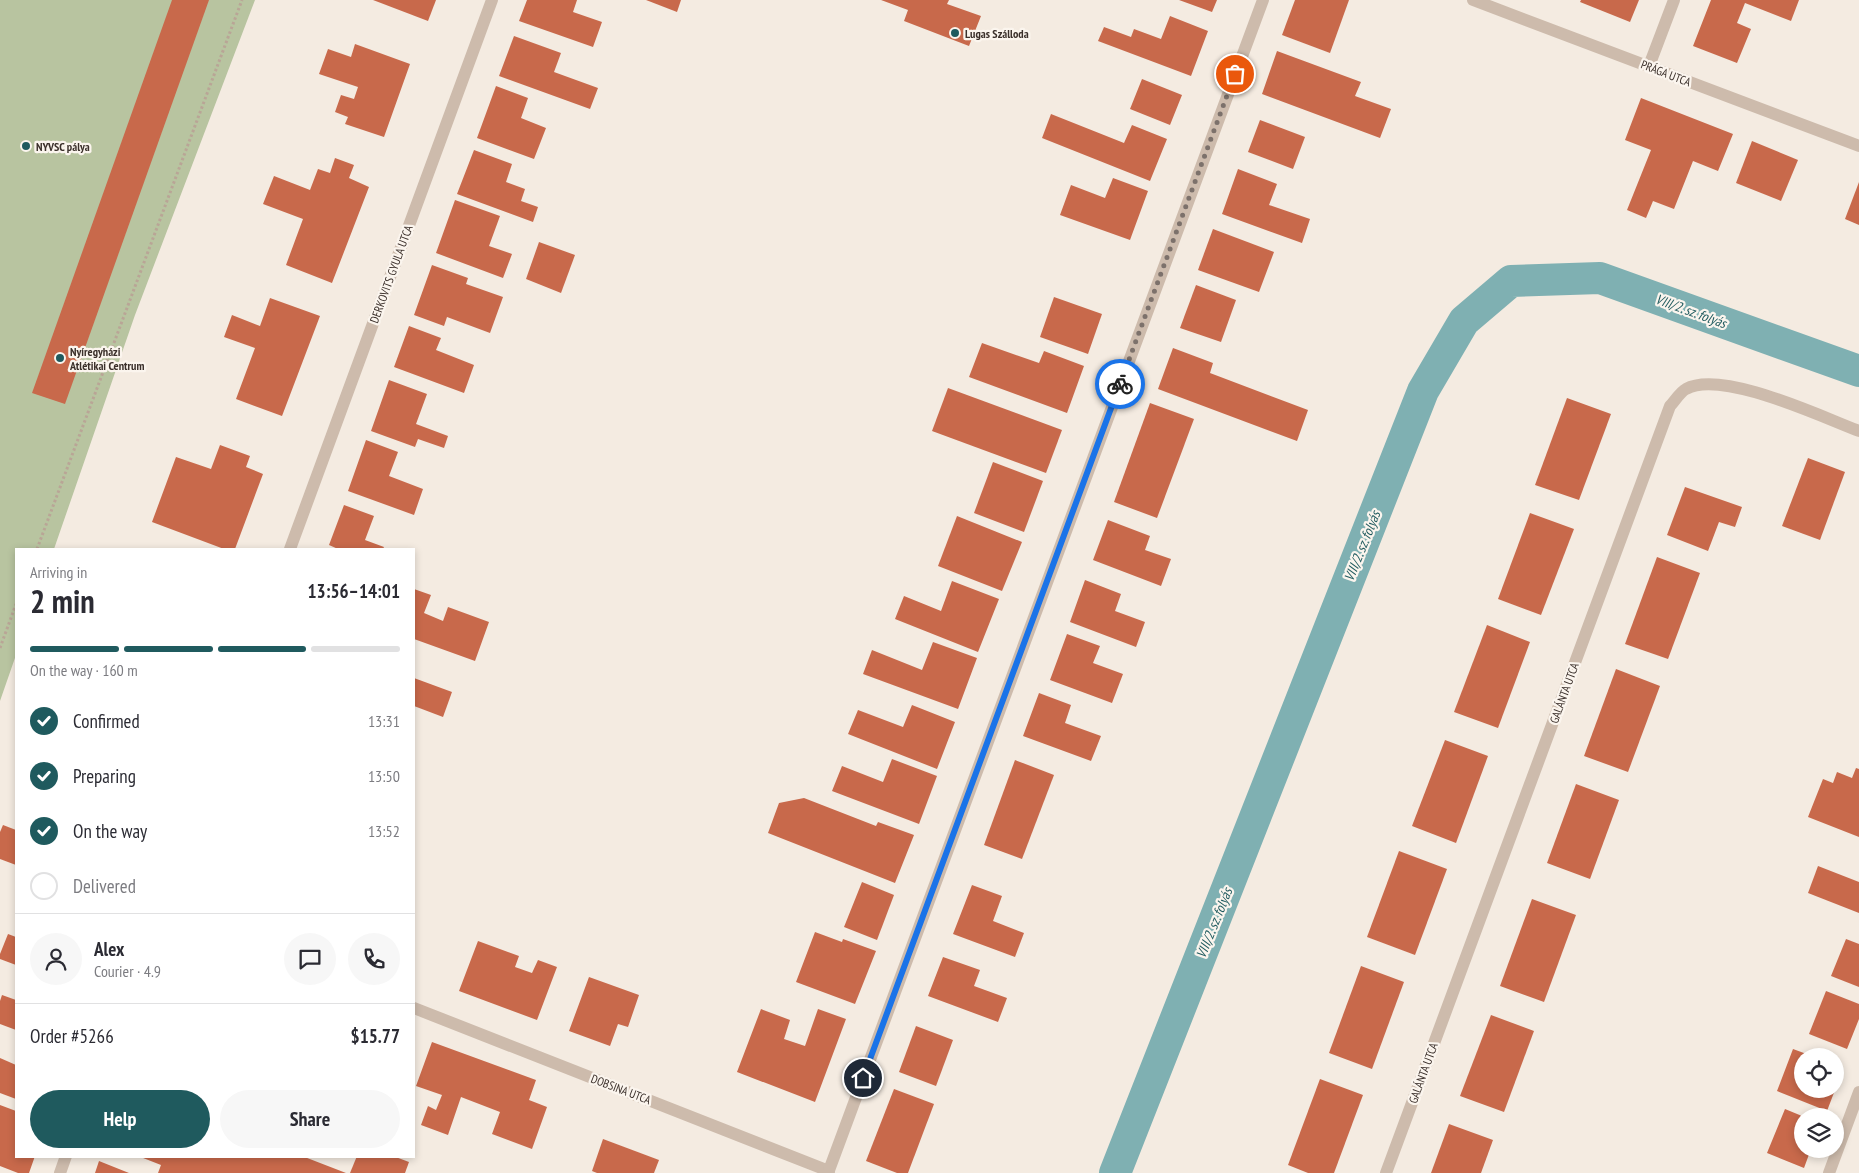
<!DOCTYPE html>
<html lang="en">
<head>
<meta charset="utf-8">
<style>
	:root { --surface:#fff; --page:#f7f7f7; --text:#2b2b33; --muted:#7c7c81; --line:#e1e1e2; --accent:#1f5a5e }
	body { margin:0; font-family:"PT Sans Narrow",sans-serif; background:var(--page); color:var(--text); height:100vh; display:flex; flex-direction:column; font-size:19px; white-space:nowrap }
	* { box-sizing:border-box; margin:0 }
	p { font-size:16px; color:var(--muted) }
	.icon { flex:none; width:28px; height:28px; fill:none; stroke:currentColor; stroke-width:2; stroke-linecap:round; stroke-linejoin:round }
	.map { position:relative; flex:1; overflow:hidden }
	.details { position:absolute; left:15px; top:548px; width:400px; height:610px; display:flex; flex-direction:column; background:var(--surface); border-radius:0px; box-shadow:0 2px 8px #0003 }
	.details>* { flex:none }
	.tools { position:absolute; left:1794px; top:1048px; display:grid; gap:10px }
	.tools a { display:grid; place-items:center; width:50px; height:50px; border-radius:50%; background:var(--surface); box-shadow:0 2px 8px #0003; font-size:25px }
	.pin { position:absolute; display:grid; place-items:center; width:42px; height:42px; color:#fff; margin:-21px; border:2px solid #fff; border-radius:50%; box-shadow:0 1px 5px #0007 }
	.courier { position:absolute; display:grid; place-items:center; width:50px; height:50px; margin:-25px; border:4px solid #1a73e8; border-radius:50%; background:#fff; color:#222; box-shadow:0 1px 6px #0007 }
	.head em { font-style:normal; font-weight:700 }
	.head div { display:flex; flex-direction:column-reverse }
	.head { display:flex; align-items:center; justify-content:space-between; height:85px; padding:0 15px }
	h1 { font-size:32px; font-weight:700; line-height:38px }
	.bar { display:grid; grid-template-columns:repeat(4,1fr); gap:8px 5px; align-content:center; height:60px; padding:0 15px }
	.bar i { height:6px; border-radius:4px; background:var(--line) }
	.bar .active { background:var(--accent) }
	.bar p { grid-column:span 4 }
	.line { display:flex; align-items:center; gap:12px; padding:0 15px; border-top:1px solid var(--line) }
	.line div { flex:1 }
	.round { display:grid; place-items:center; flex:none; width:52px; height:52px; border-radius:26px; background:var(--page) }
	ol { padding:0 15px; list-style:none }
	li { display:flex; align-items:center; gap:15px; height:55px }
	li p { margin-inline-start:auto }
	li .icon { padding:5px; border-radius:50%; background:var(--accent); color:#fff; stroke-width:4 }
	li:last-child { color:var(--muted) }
	li i { width:28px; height:28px; border:2px solid var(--line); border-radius:50% }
	.button { display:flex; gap:10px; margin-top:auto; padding:10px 15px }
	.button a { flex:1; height:58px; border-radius:30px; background:var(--accent); color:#fff; font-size:20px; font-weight:700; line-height:58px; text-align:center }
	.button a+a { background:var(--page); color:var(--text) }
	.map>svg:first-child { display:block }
	.green { fill:#b8c4a0 }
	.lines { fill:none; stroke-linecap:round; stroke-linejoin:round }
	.canal { stroke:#7fb0b2; stroke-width:32 }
	.building { fill:#c8694b }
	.path { stroke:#b9a596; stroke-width:3; stroke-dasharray:2.5 2.5; stroke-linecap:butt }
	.minor { stroke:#cdbbac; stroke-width:12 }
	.done { stroke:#7c716b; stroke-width:5; stroke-dasharray:0 9 }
	.route { stroke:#1a73e8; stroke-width:6 }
	.poi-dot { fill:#1f5a5e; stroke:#fbf5ee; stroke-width:2 }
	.labels { text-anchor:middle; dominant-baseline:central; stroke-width:4.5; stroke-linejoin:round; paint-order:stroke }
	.poi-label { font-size:12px; font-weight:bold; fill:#3b302b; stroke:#fbf5ee; text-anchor:start }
	.street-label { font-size:12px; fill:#3b302b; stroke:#fbf5ee }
	.water-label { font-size:14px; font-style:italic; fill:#1f5a5e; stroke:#fbf5ee }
</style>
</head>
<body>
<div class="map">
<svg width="1859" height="1173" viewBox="0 0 1859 1173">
	<rect width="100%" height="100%" fill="#f4ebe1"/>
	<path class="green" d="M0,0H255L135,315L54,549H16V655L0,701Z"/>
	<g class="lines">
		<path class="canal" d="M1115,1173L1423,391L1464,321L1511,281L1600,278L1859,371"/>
	</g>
	<g class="building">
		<path d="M172,0H209L65,404L32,393Z"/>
		<path d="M373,0H436L428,21Z"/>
		<path d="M527,0H577L573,12L602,22L593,47L519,21Z"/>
		<path d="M646,0H681L677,12Z"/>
		<path d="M881,0H949L947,4L981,16L969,46L904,21L908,10Z"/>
		<path d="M1179,0H1217L1212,12Z"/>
		<path d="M1295,0H1349L1330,53L1282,35Z"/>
		<path d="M1581,0H1639L1630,22L1580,2Z"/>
		<path d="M1711,0H1799L1791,21L1745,3L1737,23L1751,29L1737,63L1693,46Z"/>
		<path d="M1170,16L1208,31L1191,76L1098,41L1104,27L1131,37L1134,29L1161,39Z"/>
		<path d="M514,36L561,53L554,72L598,88L590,109L499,76Z"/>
		<path d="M355,44L410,64L384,137L345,124L348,117L335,112L341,95L354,99L358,87L319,74L328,49L351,57Z"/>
		<path d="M1277,51L1361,82L1355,96L1391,109L1380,138L1262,94Z"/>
		<path d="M1142,79L1182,95L1170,125L1130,109Z"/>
		<path d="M496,86L528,98L521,118L546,128L534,159L477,138Z"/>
		<path d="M1641,98L1733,134L1718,171L1693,161L1674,209L1653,201L1646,218L1627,210L1651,150L1625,140Z"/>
		<path d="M1051,114L1124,143L1132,125L1167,139L1150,181L1042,138Z"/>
		<path d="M1260,120L1305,137L1293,169L1248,152Z"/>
		<path d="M1752,141L1798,160L1781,201L1736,183Z"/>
		<path d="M474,150L512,164L506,182L525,189L521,201L538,207L533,222L457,194Z"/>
		<path d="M335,158L354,165L349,178L369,187L332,283L286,265L303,219L263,204L274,176L310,190L318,169L330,173Z"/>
		<path d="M1238,169L1277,184L1269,205L1310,219L1302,243L1222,214Z"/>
		<path d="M1113,178L1148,191L1130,240L1060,215L1071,185L1105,198Z"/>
		<path d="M1859,182V225L1845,219Z"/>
		<path d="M455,200L500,216L489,246L512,254L503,278L436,253Z"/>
		<path d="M1213,229L1274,252L1259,292L1198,270Z"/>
		<path d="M539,242L575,255L561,293L526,279Z"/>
		<path d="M432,265L468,278L466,284L503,297L490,333L447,317L444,326L414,315Z"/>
		<path d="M1196,285L1236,300L1221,342L1180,328Z"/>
		<path d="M1054,297L1102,314L1088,354L1040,337Z"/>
		<path d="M270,298L320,316L282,416L236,399L255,348L224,337L232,315L260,326Z"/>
		<path d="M409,326L441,338L436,350L474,365L464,393L394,367Z"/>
		<path d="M982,343L1039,363L1044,351L1084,366L1067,413L969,377Z"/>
		<path d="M1173,348L1213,363L1210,373L1308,410L1297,441L1158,389Z"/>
		<path d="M389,380L427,394L416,424L448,436L444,448L418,439L415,447L371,431Z"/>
		<path d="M948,388L1062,430L1046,473L932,431Z"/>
		<path d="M1567,398L1611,414L1579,500L1535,485Z"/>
		<path d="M1150,403L1194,419L1157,518L1114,502Z"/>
		<path d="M366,440L398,452L389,476L423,489L414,515L348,491Z"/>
		<path d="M220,445L250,456L246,467L263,474L235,549H224L152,522L176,457L211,469Z"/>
		<path d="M1808,458L1845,472L1820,540L1782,526Z"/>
		<path d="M993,462L1043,481L1024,532L974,513Z"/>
		<path d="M1685,487L1742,507L1735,527L1719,522L1708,551L1667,535Z"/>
		<path d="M344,505L374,516L365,540L384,547L383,549H338L329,545Z"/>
		<path d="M1530,513L1574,529L1541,615L1498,599Z"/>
		<path d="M957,516L1022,542L1002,591L938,566Z"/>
		<path d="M1108,520L1150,536L1145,550L1171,559L1161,586L1093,560Z"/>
		<path d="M1657,557L1700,573L1668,659L1625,644Z"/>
		<path d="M1085,580L1121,594L1115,611L1145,622L1136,647L1070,622Z"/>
		<path d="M952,581L999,599L978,652L895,619L904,596L941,611Z"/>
		<path d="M414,589L431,595L424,613L443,621L448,607L489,622L475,661L414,639Z"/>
		<path d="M1487,625L1530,642L1498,728L1454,712Z"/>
		<path d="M1067,634L1100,646L1093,663L1123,674L1112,703L1050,680Z"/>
		<path d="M933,642L977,658L958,709L863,674L872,650L922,670Z"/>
		<path d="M1616,669L1660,686L1628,772L1584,756Z"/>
		<path d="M414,678L452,692L443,717L414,706Z"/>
		<path d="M1039,693L1071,705L1065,723L1101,736L1091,761L1023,736Z"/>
		<path d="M912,705L955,722L937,769L848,734L858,710L903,727Z"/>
		<path d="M1445,740L1488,756L1456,843L1412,826Z"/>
		<path d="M892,759L937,776L919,824L832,791L842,766L883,782Z"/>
		<path d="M1015,760L1054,775L1022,859L984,845Z"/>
		<path d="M1856,768L1859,769V837L1808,817L1823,779L1833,783L1837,772L1852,778Z"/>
		<path d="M1576,784L1619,800L1590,879L1547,863Z"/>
		<path d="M804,798L876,826L878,822L914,835L895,883L768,833L779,803Z"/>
		<path d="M3,825L16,830V865L0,859V832Z"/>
		<path d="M1399,851L1447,869L1415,955L1367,937Z"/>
		<path d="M1818,866L1859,882V913L1808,893Z"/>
		<path d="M862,882L894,895L877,940L844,927Z"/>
		<path d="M972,885L1002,896L993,921L1024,933L1015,957L953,934Z"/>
		<path d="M1532,899L1576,915L1544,1002L1500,986Z"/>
		<path d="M815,932L842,942L843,939L876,951L855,1004L796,982Z"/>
		<path d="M8,934L16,937V965L0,959V954Z"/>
		<path d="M1846,939L1859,944V987L1831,976Z"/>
		<path d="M478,941L519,956L515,967L532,973L538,960L557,967L537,1020L459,991Z"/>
		<path d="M943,957L980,970L974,986L1007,998L998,1022L928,996Z"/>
		<path d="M1361,966L1404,982L1372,1069L1329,1053Z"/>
		<path d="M589,977L639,995L628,1027L618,1024L610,1046L569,1031Z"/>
		<path d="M1826,991L1859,1004V1019L1847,1049L1809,1034Z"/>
		<path d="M2,995L16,1000V1030L0,1024V1001Z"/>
		<path d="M761,1009L790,1020L784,1039L805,1046L818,1009L846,1019L815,1102L737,1072Z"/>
		<path d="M1491,1015L1534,1031L1504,1112L1460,1096Z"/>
		<path d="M916,1026L953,1040L936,1086L899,1072Z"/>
		<path d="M432,1042L536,1080L529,1100L547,1107L532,1149L492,1134L500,1112L461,1097L448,1135L421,1125L428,1106L436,1110L442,1095L416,1086Z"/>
		<path d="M1793,1049L1812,1056H1802V1089H1835V1065L1843,1069L1827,1111L1777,1091Z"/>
		<path d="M0,1058L16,1065V1099L0,1093Z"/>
		<path d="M1320,1079L1363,1095L1334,1173H1308L1288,1165Z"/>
		<path d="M894,1089L934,1104L908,1173H897L866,1161Z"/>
		<path d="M0,1105L16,1111V1156H35L29,1173H18L0,1166Z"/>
		<path d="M1785,1109L1802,1116V1149H1811L1804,1168L1767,1153Z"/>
		<path d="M1449,1124L1493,1140L1481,1173H1431Z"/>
		<path d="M603,1139L659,1160L654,1173H597L592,1171Z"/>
		<path d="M138,1156H302L346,1173H158L161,1165Z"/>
		<path d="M357,1156H393L409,1162L405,1173H350Z"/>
		<path d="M99,1161L129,1173H95Z"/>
	</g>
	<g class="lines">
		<g class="path">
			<path d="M37,549L242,0"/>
			<path d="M0,648L16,604"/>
		</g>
		<g class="minor">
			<path d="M1473,0L1859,146"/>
			<path d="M1649,66L1674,0"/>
			<path d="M290,549L492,0"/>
			<path d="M414,1008L829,1171"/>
			<path d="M60,1173L66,1156"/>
			<path d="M828,1173L1263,0"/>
			<path d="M1386,1173L1670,406C1675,401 1680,392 1686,389C1721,369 1822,417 1859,431"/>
			<path d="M1829,1173L1859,1092"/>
		</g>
	</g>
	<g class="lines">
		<path class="done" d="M1120,384L1235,74"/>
		<path class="route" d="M863,1078L1120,384"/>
	</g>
	<g class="poi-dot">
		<circle cx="955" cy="33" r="5"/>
		<circle cx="26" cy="146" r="5"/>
		<circle cx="60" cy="358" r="5"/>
	</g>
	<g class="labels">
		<g class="poi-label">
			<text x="965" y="33">Lugas Szálloda</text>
			<text x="36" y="146">NYVSC pálya</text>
			<text x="70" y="351">Nyíregyházi<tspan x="70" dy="14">Atlétikai Centrum</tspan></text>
		</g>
		<g class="street-label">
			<text transform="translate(1666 73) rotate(21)">PRÁGA UTCA</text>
			<text transform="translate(391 274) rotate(-70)">DERKOVITS GYULA UTCA</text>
			<text transform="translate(1564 693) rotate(-70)">GALÁNTA UTCA</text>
			<text transform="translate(1423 1073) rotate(-70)">GALÁNTA UTCA</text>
			<text transform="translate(621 1089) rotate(21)">DOBSINA UTCA</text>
		</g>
		<g class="water-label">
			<text transform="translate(1691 311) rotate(20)">VIII/2. sz. folyás</text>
			<text transform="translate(1362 546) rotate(-68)">VIII/2. sz. folyás</text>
			<text transform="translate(1214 923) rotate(-68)">VIII/2. sz. folyás</text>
		</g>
	</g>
</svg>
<div class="tools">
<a><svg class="icon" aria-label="locate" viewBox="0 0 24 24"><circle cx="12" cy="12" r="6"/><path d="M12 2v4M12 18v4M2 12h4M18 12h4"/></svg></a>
<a><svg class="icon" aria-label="layers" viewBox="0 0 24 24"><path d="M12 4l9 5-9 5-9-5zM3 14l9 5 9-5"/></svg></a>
</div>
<div class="pin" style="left:1235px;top:74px;background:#ea580c"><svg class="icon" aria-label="bag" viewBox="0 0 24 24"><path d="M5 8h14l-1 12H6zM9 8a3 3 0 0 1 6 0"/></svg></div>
<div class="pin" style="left:863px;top:1078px;background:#1f2937"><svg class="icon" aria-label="home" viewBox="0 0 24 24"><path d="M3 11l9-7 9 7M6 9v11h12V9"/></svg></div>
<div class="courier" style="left:1120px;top:384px"><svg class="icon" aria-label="bike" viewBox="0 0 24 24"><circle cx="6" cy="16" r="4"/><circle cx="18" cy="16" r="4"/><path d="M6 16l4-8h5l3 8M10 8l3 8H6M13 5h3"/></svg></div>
<section class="details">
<div class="head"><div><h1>2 min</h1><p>Arriving in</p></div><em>13:56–14:01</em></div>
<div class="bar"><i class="active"></i><i class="active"></i><i class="active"></i><i></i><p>On the way · 160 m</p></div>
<ol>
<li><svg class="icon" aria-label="check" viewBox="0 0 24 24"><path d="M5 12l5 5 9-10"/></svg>Confirmed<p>13:31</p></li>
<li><svg class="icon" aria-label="check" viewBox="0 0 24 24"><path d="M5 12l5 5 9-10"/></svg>Preparing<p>13:50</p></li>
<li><svg class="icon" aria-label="check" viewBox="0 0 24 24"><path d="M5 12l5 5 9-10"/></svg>On the way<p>13:52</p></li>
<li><i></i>Delivered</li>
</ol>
<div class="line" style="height:90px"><a class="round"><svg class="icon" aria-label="person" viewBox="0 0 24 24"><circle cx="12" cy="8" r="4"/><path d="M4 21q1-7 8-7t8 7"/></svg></a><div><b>Alex</b><p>Courier · 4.9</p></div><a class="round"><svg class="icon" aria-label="chat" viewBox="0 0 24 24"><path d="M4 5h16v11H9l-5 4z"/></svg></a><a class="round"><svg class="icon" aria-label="phone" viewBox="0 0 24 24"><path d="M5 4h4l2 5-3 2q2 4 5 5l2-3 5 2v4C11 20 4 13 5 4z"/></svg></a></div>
<div class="line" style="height:65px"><div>Order #5266</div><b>$15.77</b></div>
<div class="button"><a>Help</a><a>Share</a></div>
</section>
</div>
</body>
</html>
